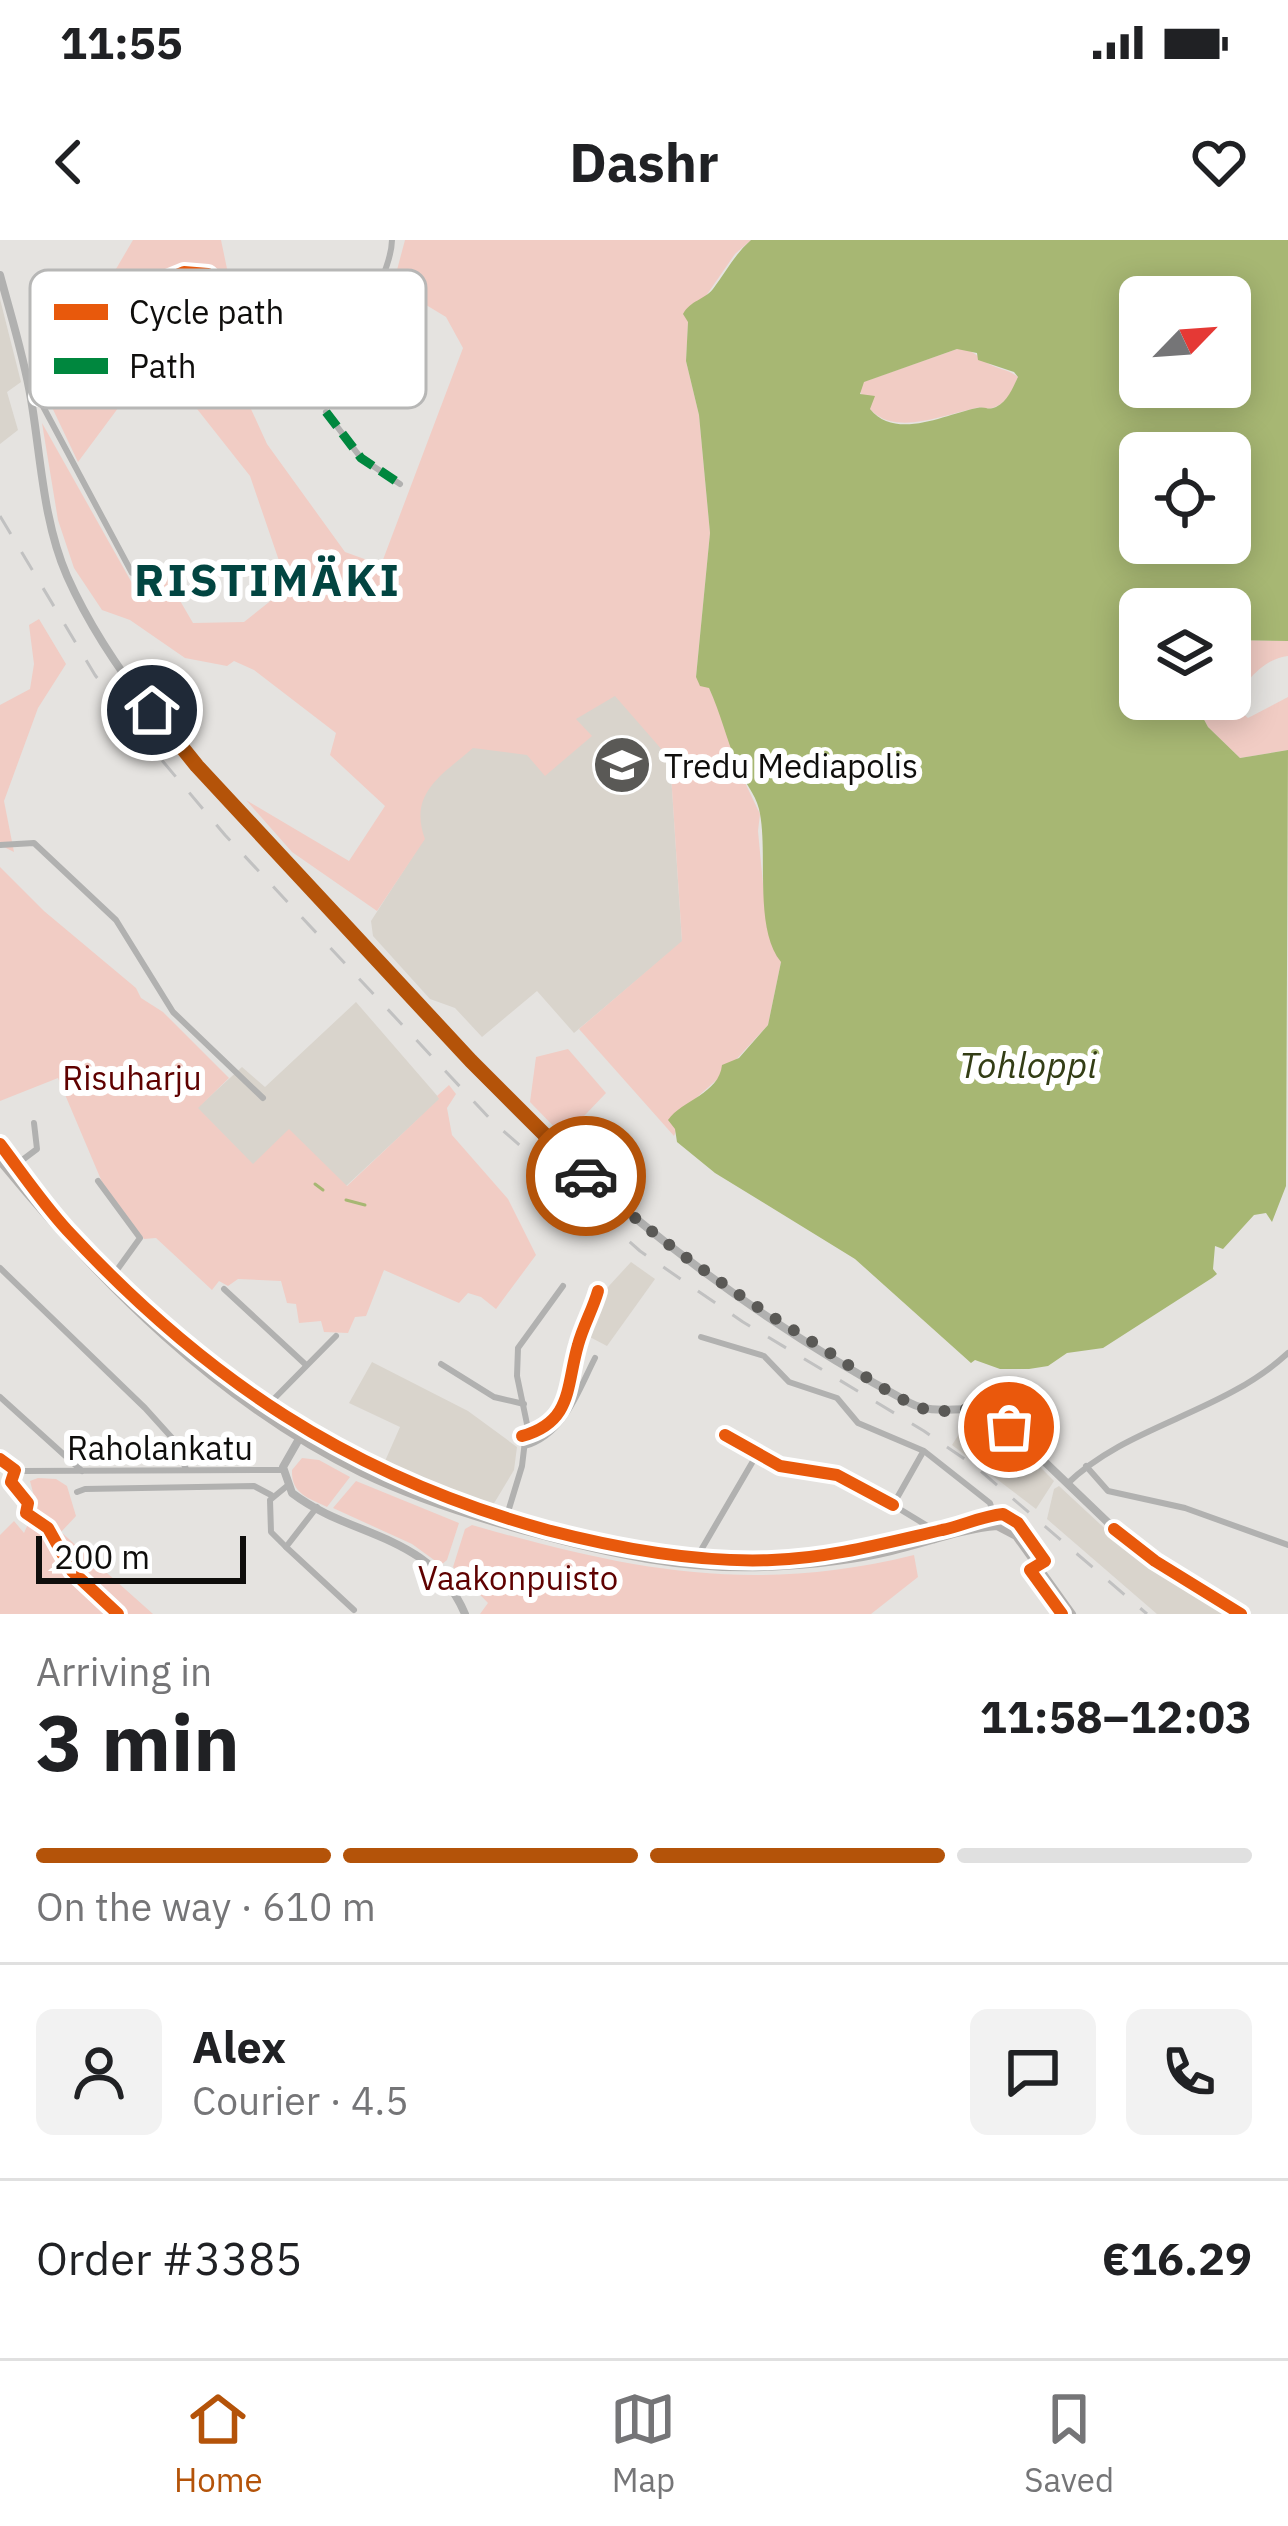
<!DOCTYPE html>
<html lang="en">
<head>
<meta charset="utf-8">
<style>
	:root { --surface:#fff; --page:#f2f2f2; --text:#202124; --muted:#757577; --line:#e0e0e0; --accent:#b45309 }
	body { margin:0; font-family:"IBM Plex Sans",sans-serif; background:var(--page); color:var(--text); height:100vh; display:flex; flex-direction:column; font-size:45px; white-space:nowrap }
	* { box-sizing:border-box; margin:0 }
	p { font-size:39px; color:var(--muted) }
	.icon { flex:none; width:66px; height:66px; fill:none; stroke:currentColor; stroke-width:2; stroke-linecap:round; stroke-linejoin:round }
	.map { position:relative; height:1374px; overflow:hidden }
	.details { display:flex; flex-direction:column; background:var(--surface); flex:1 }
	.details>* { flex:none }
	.needle { width:78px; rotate:65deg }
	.fabs { position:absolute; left:1119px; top:36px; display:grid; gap:24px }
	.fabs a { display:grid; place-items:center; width:132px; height:132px; border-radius:18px; background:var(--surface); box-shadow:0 6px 30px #0003; font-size:60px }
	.scale { position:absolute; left:36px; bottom:30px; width:210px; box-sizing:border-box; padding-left:12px; border:6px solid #0f0e0c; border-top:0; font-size:33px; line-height:42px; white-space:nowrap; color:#0f0e0c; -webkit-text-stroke:9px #fff; paint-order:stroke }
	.pin { position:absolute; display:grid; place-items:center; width:102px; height:102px; color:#fff; margin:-51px; border:6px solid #fff; border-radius:50%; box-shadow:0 3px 12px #0007 }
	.courier { position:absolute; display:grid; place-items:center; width:120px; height:120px; margin:-60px; border:9px solid #b45309; border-radius:50%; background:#fff; color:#222; box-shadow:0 3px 15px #0007 }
	.summary em { font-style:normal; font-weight:800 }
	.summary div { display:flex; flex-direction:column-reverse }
	.summary { display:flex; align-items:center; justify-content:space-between; height:204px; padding:0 36px }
	h1 { font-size:78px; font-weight:800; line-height:90px }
	.bar { display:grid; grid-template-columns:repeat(4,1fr); gap:18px 12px; align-content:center; height:144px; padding:0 36px }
	.bar i { height:15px; border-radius:9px; background:var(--line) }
	.bar .on { background:var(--accent) }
	.bar p { grid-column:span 4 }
	.line { display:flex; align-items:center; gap:30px; padding:0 36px; border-top:3px solid var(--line) }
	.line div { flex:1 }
	.round { display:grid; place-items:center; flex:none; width:126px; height:126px; border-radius:18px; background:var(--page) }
	.status { display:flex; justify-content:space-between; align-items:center; height:84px; padding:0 60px; background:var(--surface); direction:ltr }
	.status svg { height:33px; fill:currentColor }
	header { display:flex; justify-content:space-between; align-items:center; height:156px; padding:0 36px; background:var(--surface); font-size:54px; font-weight:800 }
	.dock { display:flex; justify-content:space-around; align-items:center; height:168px; border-top:3px solid var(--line); background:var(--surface); font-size:33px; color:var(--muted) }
	.dock a { display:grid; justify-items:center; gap:6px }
	.dock .on { color:var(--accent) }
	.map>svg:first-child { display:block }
	.built { fill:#d9d4cc }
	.green { fill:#f1ccc4 }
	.water { fill:#a7b773; fill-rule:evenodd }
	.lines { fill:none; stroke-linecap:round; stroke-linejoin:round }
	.stream { stroke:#a7b773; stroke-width:3 }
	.minor { stroke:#b1b1b0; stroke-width:6 }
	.tertiary { stroke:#b1b1b0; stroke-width:8 }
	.secondary { stroke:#b2b0ae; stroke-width:8 }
	.rail { stroke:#c1c1c1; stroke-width:3; stroke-dasharray:21 21; stroke-linecap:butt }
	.quiet { stroke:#00873e; stroke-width:9; stroke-dasharray:18 9; stroke-linecap:butt }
	.cycleway-casing { stroke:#fff; stroke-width:20 }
	.cycleway { stroke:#e8590c; stroke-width:12 }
	.done { stroke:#5a5956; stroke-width:12; stroke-dasharray:0 21.6 }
	.route { stroke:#b45309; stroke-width:15 }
	.labels { text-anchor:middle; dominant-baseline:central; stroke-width:12; stroke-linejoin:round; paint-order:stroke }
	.poi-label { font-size:33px; fill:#0f0e0c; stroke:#fff; text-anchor:start }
	.park-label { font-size:33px; fill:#5f0100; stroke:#fff }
	.street-label { font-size:33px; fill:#0f0e0c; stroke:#fff }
	.water-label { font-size:36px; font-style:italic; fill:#333d15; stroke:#fff }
	.district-label { font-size:45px; font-weight:bold; letter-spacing:3px; fill:#024541; stroke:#fff }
	.key { fill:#fff; stroke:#b7b7b6; stroke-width:3 }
	.key-label { font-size:33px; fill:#0f0e0c }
</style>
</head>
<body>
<div class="status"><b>11:55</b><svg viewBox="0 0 49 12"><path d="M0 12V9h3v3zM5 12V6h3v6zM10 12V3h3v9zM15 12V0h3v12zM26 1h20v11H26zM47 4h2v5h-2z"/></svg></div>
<header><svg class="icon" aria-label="back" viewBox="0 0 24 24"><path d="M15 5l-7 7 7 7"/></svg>Dashr<svg class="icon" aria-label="heart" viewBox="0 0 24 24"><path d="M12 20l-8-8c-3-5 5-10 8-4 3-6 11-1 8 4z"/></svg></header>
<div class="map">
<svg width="1288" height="1374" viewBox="0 0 1288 1374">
	<rect width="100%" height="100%" fill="#e5e3e0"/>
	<g class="built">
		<path d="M0,59L21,142L7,152L18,190L0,204Z"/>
		<path d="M602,393L670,519L682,702L574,793L537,751L482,797L455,768L430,759L373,696L371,681L424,599L380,503L473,416Z"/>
		<path d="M356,762L440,859L346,946L253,925L197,868L242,827L265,847Z"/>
		<path d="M631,1022L655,1039L607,1106L586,1095L608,1047Z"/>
		<path d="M372,1122L468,1171L517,1207L514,1230L490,1270L382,1228L400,1187L349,1163Z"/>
		<path d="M978,1164L1054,1241L1036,1269L952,1205Z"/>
		<path d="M1059,1246L1142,1323L1227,1374H1157L1047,1279L1054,1249Z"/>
	</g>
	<g class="green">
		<path d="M133,0H221L231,48L240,64L219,99L267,204L345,312L381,325L463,108L446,77L393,45L405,0H751L735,14L688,82L686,121L699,175L710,293L696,437L709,448L720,472L739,530L760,574L758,591L767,687L781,722L768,785L721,836L686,867L674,896L579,789L682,701L670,519L615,456L576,479L592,496L545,536L527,515L473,508C442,535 408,553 425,599L377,671L292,612L246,560L349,621L385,566L330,515L336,493L254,430L234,421L227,426L185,418L130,380L102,370L74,328L58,280L42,183L132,343L165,335L193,383L244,382L288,347L250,236L156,117L78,222L49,161L48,145Z"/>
		<path d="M957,109C975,109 976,117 991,125C1001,130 1008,129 1018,137C1013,149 1008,162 995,167C985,171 986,166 976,168C935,177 875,205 859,147L863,142Z"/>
		<path d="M39,379L66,424L38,468L4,561L14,612L0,605V465L30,449L34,424L29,385Z"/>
		<path d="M1230,400L1288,401V416C1264,418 1242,444 1233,465L1248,478L1288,457V510L1240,518L1208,487L1193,459H1230Z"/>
		<path d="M0,627L44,671L136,748L141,758L163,772L229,838L198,868L253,924L289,889L347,946L439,859L437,856L449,845L456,854L447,868L452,895L508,959L536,1015L496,1069L481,1057L468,1053L459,1063L384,1030L366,1076L355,1077L348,1093L324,1092L321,1081L299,1083L296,1064L287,1063L281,1041L238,1039L228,1046L219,1041L212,1050L156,998L144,999L102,942L58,838L0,861Z"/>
		<path d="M568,809L606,853L564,897L530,862L536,817Z"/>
		<path d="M302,1218L319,1220L350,1237L327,1267C309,1258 291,1254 292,1230Z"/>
		<path d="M38,1238L56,1239L67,1246L76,1276L61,1292L153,1374H124L69,1318L54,1290L36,1277L31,1267L35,1260L30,1241Z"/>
		<path d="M356,1241L459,1283L447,1320L441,1325L412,1304L333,1268Z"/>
		<path d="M14,1281L24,1293L29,1282L41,1288L71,1334L113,1374H0V1295Z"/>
		<path d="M472,1285C629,1330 752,1355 914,1315L918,1337L871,1374H480L488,1363L453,1327L465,1289Z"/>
	</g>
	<path class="water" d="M751,0H1288V401L1230,400V369H1140V459H1193L1208,487L1240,518L1288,510L1286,946L1272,982L1266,973L1254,975L1223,1009L1215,1006L1213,1029L1217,1034L1212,1038L1103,1108L1067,1113L1048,1126L1029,1129H1000L975,1120L971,1123L855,1019L715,933L677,902L675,889L668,880C682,860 719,854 722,825L739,818L768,785L781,722C753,688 769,611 759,569C755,553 744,542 738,527C727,501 721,474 709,448L700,446L696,437L710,293L699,175L686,121L688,82L683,74C691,60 704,60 713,49C726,32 734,15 751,0ZM1230,57V147H1140V57ZM957,109L977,113L978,120L1014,132L1018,137C1012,149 1008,161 996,167C986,171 988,166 977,168C946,174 896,201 870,169L875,156L860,154L864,142ZM1230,213V303H1140V213Z"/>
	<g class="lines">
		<g class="stream">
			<path d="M315,944L323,950"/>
			<path d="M346,960L365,965"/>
		</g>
		<g class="minor">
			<path d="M30,150L38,157L132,333L140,336L171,326"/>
			<path d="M311,160C335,123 391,42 392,0"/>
			<path d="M326,172L361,218L400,244"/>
			<path d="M0,605L34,603L116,680L173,772L263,858"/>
			<path d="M9,930L37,909L34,883"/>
			<path d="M98,941L140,998L109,1041"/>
			<path d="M0,1028L145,1168L173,1199L186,1229"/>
			<path d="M224,1049L305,1124"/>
			<path d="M701,1097L764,1116L789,1142L837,1158L858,1183L924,1211L990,1263L997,1286"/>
			<path d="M441,1124L494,1157L524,1164"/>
			<path d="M0,1157L82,1231"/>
			<path d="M260,1173L336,1096"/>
			<path d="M525,1206C565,1194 578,1151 595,1118"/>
			<path d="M923,1212L893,1265L926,1285L935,1300"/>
			<path d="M0,1219L23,1231L283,1230"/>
			<path d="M1086,1226L1108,1251L1185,1268L1288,1305"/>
			<path d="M1067,1244C1127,1185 1222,1174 1288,1113"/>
			<path d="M287,1246L270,1260L271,1292L286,1307L317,1267"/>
			<path d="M77,1252L85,1249L254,1246L271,1255"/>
			<path d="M504,1285L522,1226L527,1184L517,1136L518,1108L563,1046"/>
			<path d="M286,1307L354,1370"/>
			<path d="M696,1325L697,1317L756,1216"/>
		</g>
		<g class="tertiary">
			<path d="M0,35C11,76 24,117 31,159C41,218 43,281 67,336C119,453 216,545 300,637C382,726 461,820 549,903C657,1003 780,1093 910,1163C939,1178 969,1161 997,1176L1121,1295L1241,1374"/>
			<path d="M299,1199L283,1227L292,1253C352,1299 430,1292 465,1374"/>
		</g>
		<path class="secondary" d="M0,921C100,1043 219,1163 362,1233C416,1259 474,1277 533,1293C609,1314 686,1330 765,1327C807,1325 850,1321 891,1311C926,1303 961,1289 997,1286L1016,1296L1072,1374"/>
		<path class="rail" d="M0,276L95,435L138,492L225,595L492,881L640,1011L743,1082L924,1191L976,1227L1147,1374"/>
		<path class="quiet" d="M326,172L361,218L400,244"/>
		<g class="cycleway-casing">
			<g id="cycleway">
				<path d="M38,157L108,107L133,59L145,48L184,32L208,34L229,53L337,116"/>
				<path d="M0,904C22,933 43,964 67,990C205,1139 350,1236 547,1290C620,1309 696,1323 772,1320C830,1318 885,1303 942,1290C962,1286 982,1276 1003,1274L1018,1283L1045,1321L1030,1330L1062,1374"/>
				<path d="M725,1195L780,1226L837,1235L893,1265"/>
				<path d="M522,1196C573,1182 566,1146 578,1105C583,1086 593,1069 598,1051"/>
				<path d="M0,1219L15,1230L11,1242L28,1263L26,1273L48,1288L72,1331L118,1374"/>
				<path d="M1114,1289L1155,1321L1241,1374"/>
			</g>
		</g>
		<use href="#cycleway" class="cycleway"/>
	</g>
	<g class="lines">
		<path class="done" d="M586,936C660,1003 742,1059 827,1111C855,1129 884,1151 914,1165C953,1183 970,1152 1009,1187"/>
		<path class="route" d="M152,470L197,526L471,821L586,936"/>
	</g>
	<defs>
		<g id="school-disc" transform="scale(3)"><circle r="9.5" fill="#5a5956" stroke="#fff"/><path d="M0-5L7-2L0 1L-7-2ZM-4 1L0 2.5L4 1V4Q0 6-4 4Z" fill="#fff"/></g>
	</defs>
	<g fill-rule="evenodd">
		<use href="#school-disc" x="622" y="525"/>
	</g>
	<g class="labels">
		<g class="poi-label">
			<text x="664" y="525">Tredu Mediapolis</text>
		</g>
		<g class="park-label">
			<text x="132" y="837">Risuharju</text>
			<text x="518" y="1337">Vaakonpuisto</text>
		</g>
		<g class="street-label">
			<text x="160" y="1207">Raholankatu</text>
		</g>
		<g class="water-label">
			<text x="1028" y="824">Tohloppi</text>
		</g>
		<g class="district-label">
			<text x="268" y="339">RISTIMÄKI</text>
		</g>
	</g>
	<rect x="30" y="30" width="396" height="138" rx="18" class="key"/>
	<rect x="54" y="64" width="54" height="16" fill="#e8590c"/>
	<rect x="54" y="118" width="54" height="16" fill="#00873e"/>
	<g class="key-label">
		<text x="129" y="84">Cycle path</text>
		<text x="129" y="138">Path</text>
	</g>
</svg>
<div class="fabs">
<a><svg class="needle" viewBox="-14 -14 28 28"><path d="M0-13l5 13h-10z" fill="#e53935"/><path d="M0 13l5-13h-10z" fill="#757577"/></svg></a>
<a><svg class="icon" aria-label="locate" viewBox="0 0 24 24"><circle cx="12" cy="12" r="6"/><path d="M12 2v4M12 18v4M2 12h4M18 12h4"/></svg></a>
<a><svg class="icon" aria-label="layers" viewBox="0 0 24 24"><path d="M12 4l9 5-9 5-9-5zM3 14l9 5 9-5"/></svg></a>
</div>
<div class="scale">200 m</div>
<div class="pin" style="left:1009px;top:1187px;background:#ea580c"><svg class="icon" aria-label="bag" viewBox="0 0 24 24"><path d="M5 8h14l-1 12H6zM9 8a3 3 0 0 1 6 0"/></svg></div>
<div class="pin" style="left:152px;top:470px;background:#1f2937"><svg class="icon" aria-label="home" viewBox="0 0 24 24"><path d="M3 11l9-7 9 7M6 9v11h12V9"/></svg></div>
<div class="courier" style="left:586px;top:936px"><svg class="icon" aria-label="car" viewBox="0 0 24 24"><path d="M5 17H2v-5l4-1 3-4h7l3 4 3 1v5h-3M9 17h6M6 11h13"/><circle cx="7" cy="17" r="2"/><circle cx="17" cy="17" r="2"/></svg></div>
</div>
<section class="details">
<div class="summary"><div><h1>3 min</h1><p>Arriving in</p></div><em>11:58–12:03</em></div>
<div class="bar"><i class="on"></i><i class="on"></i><i class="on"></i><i></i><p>On the way · 610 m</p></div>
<div class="line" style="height:216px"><a class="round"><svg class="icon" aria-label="person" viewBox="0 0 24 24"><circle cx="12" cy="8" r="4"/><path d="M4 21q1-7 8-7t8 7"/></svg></a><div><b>Alex</b><p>Courier · 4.5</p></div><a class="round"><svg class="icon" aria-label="chat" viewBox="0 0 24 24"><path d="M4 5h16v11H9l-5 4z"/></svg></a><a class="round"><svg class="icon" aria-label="phone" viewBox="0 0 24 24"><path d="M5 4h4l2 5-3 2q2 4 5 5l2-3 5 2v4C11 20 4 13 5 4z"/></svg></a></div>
<div class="line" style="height:156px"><div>Order #3385</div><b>€16.29</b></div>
</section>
<nav class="dock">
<a class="on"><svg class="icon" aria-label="home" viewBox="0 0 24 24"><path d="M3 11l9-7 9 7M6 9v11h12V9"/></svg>Home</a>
<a><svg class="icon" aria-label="map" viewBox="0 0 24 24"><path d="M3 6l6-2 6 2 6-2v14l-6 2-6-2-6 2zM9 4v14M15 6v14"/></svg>Map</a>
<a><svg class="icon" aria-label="saved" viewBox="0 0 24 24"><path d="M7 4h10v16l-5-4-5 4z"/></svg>Saved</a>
</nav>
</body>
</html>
